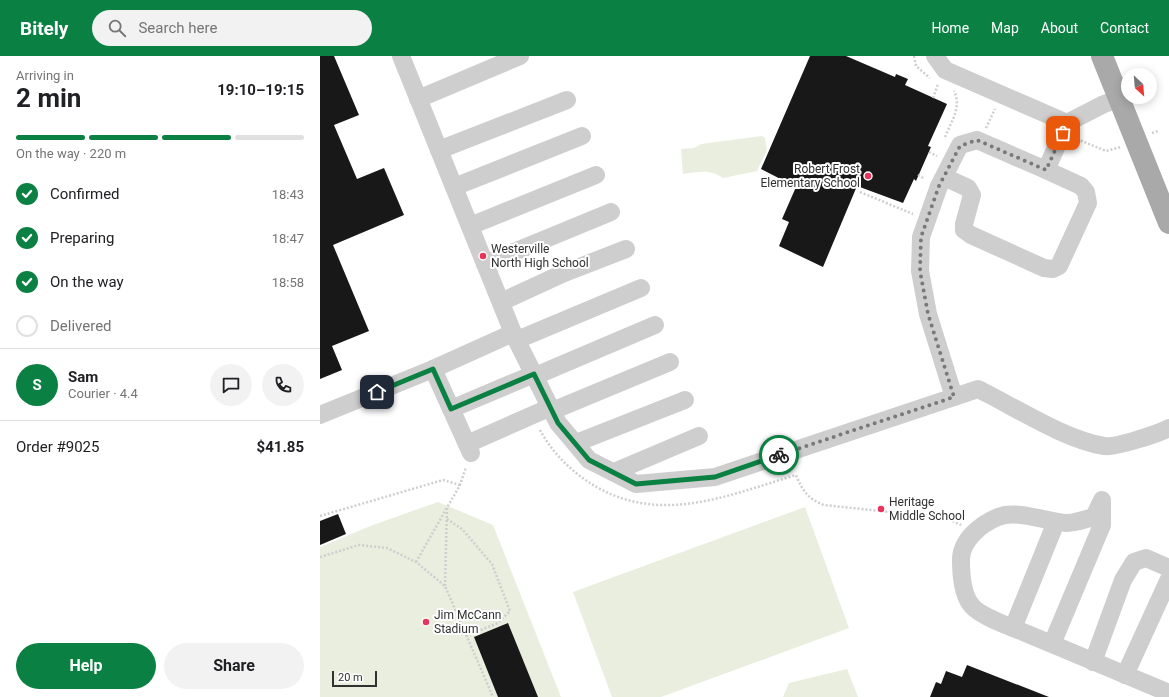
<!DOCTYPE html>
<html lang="en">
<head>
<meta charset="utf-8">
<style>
	:root { --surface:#fff; --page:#f2f2f2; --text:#202124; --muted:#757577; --line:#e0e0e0; --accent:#0b8043 }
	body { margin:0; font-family:Roboto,sans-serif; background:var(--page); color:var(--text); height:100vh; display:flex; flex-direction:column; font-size:15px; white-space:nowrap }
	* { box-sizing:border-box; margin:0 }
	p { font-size:13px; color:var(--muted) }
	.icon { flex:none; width:22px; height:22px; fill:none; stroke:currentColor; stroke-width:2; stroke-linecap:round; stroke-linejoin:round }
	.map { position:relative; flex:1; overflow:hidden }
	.sheet { display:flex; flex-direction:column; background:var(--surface); width:320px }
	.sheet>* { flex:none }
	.needle { width:26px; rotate:154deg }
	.controls { position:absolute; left:801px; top:12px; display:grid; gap:8px }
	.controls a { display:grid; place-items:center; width:36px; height:36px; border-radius:50%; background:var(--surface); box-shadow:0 2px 10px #0003; font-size:20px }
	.scale { position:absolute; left:12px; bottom:10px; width:45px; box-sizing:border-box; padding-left:4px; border:2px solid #313131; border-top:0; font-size:11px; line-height:14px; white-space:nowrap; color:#313131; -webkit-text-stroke:3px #fff; paint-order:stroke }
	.pin { position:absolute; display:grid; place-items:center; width:34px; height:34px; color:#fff; margin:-17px; border-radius:8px; box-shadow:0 2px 6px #0006 }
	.courier { position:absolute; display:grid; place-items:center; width:40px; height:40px; margin:-20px; border:3px solid #0b8043; border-radius:50%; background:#fff; color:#222; box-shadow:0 1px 5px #0007 }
	.head em { font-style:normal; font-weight:700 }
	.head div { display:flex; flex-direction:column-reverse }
	.head { display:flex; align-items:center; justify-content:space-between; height:68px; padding:0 16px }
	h1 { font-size:26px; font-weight:700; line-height:30px }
	.bar { display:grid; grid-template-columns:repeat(4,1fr); gap:6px 4px; align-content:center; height:48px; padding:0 16px }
	.bar i { height:5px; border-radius:3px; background:var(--line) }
	.bar .current { background:var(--accent) }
	.bar p { grid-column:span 4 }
	.line { display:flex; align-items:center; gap:10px; padding:0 16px; border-top:1px solid var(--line) }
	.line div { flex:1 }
	.round { display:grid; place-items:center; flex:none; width:42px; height:42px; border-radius:21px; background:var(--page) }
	ol { padding:0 16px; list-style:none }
	li { display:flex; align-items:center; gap:12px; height:44px }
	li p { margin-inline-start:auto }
	li .icon { padding:4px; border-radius:50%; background:var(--accent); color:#fff; stroke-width:4 }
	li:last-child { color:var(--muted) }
	li i { width:22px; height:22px; border:2px solid var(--line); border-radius:50% }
	.action { display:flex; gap:8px; margin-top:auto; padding:8px 16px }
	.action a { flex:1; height:46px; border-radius:24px; background:var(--accent); color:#fff; font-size:16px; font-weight:700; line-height:46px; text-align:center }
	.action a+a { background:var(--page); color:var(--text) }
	header { display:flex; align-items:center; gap:24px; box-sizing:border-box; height:56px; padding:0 20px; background:var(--accent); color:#fff }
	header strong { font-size:19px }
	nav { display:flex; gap:22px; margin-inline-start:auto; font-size:14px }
	.search { width:280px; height:36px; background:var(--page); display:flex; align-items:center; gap:10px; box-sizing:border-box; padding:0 14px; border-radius:22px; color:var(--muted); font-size:15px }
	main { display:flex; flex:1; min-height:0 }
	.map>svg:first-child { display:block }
	.green { fill:#e9eedf }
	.building { fill:#181818 }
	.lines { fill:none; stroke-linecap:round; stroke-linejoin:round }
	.path { stroke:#cecece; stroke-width:2.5; stroke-dasharray:2 2; stroke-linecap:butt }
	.minor { stroke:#cecece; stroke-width:18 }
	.major { stroke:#a9a9a9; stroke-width:22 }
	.done { stroke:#797979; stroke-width:4; stroke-dasharray:0 7.2 }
	.route { stroke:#0b8043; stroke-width:5 }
	.poi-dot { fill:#e9325c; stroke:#fff; stroke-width:1.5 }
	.labels { text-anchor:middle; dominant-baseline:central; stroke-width:4; stroke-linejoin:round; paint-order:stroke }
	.poi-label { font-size:12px; fill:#313131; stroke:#fff; text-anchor:start }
</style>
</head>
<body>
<header>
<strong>Bitely</strong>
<div class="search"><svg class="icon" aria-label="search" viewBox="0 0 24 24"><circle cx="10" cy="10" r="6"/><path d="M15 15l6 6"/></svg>Search here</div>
<nav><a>Home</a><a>Map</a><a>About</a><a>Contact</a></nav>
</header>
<main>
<section class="sheet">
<div class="head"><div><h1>2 min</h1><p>Arriving in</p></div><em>19:10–19:15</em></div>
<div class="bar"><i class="current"></i><i class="current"></i><i class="current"></i><i></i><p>On the way · 220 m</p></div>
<ol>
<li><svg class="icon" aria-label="check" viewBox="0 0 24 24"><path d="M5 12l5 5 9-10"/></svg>Confirmed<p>18:43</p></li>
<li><svg class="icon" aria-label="check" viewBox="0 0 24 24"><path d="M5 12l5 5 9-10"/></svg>Preparing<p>18:47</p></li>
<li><svg class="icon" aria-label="check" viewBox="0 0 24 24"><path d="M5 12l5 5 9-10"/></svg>On the way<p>18:58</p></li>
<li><i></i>Delivered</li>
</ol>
<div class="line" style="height:72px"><b class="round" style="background:var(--accent);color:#fff">S</b><div><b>Sam</b><p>Courier · 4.4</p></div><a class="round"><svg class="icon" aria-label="chat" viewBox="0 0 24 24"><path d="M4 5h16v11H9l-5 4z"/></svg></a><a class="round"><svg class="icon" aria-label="phone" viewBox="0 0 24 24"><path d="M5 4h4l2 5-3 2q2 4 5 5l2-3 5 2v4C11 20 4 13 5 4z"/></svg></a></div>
<div class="line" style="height:52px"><div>Order #9025</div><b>$41.85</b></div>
<div class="action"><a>Help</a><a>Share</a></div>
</section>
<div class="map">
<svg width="849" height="641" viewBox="0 0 849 641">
	<rect width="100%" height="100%" fill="#fff"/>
	<g class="green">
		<path d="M442,80L445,82L447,94L437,115L403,122C390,113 379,116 363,118L361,93L374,92L381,88Z"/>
		<path d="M118,446L173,469L241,641H0V491L53,469Z"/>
		<path d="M485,451L529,572L341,641H292L253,536Z"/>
		<path d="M527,613L538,641H463L469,627Z"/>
	</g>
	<g class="building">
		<path d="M0,0H14L39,59L14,69L37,123L64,112L84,159L13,189L49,275L12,290L22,314L0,323Z"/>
		<path d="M490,0H526L575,21L576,18L588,23L585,29L627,48L608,90L611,91L596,125L594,123L583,147L537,130L503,211L459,190L469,166L462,163L476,131L441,113Z"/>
		<path d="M18,458L26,478L0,489V465Z"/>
		<path d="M188,567L218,641H178L154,581Z"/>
		<path d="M647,609L729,641H610L616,626L621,628L626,615L642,621Z"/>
	</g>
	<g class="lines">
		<g class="path">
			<path d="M594,0L596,10L610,22"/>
			<path d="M613,42L618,28"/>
			<path d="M666,72L675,53"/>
			<path d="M832,77L838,75"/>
			<path d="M625,81C631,66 642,51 634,35"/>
			<path d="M757,83L786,95L801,91"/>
			<path d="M609,96L617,100"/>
			<path d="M598,119L605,123"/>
			<path d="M540,136L593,158"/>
			<path d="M220,374C230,393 246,410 264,423C334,472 403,441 476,419C482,434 488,443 504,449L626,462L641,469"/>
			<path d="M0,460L123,424L140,429"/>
			<path d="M127,463L142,473L172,508L190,555L178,567L146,580"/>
			<path d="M0,501L39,489L67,492L96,506L125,530L173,641"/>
			<path d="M96,506L140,429L146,411"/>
			<path d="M125,530L127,452"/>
		</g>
		<g class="minor">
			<path d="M81,0L193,277L238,367L269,404L316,428L395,421L658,333C695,351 745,384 784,390C795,392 837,378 849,372"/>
			<path d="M615,0L625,14L747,67L784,48L799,43"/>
			<path d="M98,43L200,0"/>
			<path d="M119,94L247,44"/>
			<path d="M624,121L648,132L652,139L644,168V174L651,179L724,212L733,213L739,210L768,147L766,136L761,130L726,114"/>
			<path d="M134,131L262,80"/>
			<path d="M150,170L276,119"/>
			<path d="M165,208L291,156"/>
			<path d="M181,246L244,217L306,193"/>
			<path d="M197,284L321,232"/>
			<path d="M113,313L151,397"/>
			<path d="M215,320L335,269"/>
			<path d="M634,341L608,258L600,215L601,181L619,130L640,89L657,84L726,114L747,67"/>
			<path d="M131,353L214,318"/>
			<path d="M232,355L350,306"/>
			<path d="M0,359L113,313L193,277"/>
			<path d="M256,387L365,344"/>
			<path d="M147,388L231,351"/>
			<path d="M294,416L379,380"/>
			<path d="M693,572L736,466"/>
			<path d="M732,588L782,469V444L774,461C766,463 756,467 747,467C727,466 696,453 678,461C661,468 641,484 641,504C641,518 642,539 652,550C660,560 691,571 703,576C752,596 800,617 849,637"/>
			<path d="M773,606L803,524L814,506L826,502L849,512"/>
			<path d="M805,619L849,523"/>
		</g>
		<path class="major" d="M782,0L849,167"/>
	</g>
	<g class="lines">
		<path class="done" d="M459,399L634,341L608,258L600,215L601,181L619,130L640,90L657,84L726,114L743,77"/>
		<path class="route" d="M57,336L113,313L131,353L214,318L238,367L269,404L316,428L395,421L459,399"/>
	</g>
	<g class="poi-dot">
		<circle cx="548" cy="120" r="4"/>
		<circle cx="163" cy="200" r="4"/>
		<circle cx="561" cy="453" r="4"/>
		<circle cx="106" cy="566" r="4"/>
	</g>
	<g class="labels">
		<g class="poi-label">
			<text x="540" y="113" text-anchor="end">Robert Frost<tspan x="540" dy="14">Elementary School</tspan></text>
			<text x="171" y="193">Westerville<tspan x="171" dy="14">North High School</tspan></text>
			<text x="569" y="446">Heritage<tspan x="569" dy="14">Middle School</tspan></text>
			<text x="114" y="559">Jim McCann<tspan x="114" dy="14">Stadium</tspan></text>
		</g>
	</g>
</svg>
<div class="controls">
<a><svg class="needle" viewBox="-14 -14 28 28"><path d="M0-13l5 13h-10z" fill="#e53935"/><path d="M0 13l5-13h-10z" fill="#757577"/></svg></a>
</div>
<div class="scale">20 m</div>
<div class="pin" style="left:743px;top:77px;background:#ea580c"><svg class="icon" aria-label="bag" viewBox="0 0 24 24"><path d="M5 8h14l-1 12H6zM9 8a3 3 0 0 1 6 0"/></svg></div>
<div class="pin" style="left:57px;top:336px;background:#1f2937"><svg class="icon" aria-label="home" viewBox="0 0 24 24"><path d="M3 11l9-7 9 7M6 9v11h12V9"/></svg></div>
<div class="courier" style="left:459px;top:399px"><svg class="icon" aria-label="bike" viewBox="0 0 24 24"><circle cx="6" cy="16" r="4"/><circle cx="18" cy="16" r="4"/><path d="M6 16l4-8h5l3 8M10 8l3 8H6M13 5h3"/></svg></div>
</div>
</main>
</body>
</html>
